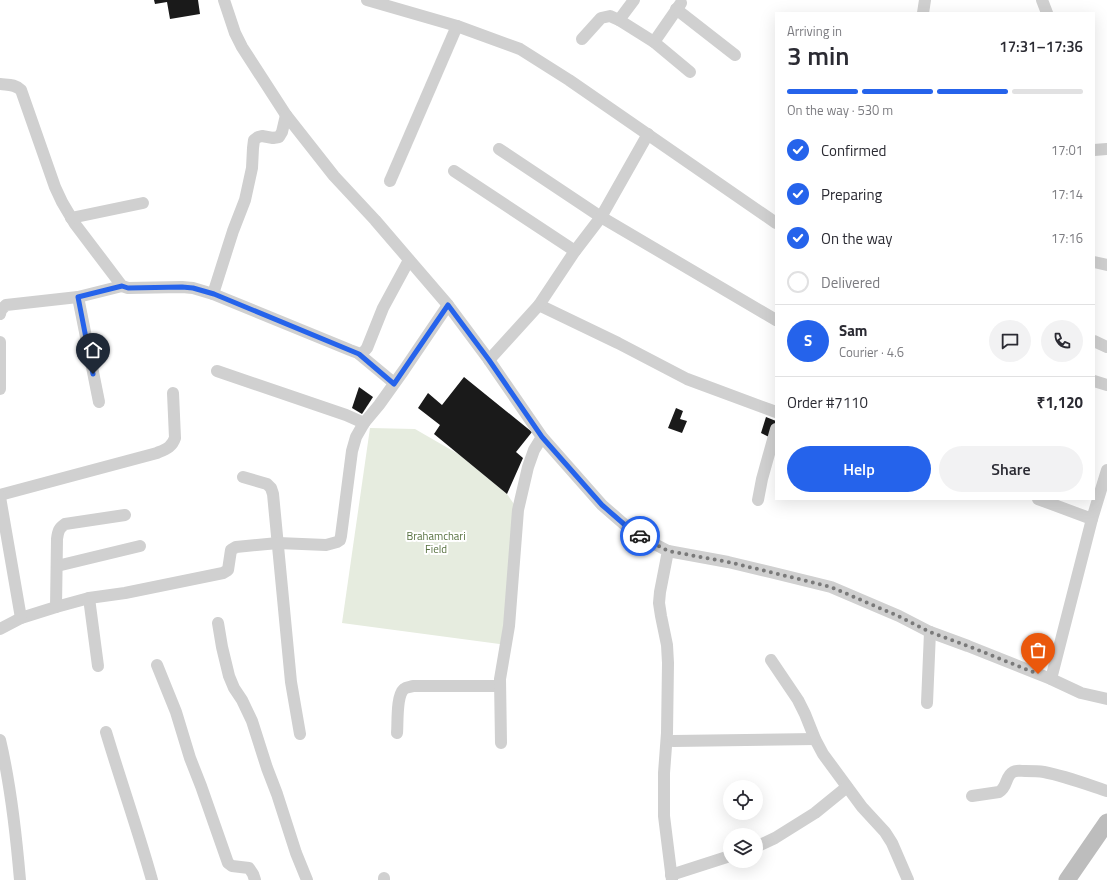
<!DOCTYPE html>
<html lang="en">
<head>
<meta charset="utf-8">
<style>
	:root { --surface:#fff; --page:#f2f2f3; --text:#2b2b33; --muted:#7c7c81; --line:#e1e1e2; --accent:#2563eb }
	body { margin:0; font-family:"Titillium Web",sans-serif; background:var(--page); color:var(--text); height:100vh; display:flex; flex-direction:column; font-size:15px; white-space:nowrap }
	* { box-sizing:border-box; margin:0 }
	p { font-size:13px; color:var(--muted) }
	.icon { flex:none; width:22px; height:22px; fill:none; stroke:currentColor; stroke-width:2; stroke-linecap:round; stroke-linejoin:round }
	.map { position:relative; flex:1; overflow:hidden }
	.details { position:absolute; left:775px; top:12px; width:320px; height:488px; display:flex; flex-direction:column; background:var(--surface); border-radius:0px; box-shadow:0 4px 16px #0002 }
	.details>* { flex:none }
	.tools { position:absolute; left:723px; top:780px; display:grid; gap:8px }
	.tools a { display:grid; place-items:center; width:40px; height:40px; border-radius:50%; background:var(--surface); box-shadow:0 4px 16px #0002; font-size:20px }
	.pin { position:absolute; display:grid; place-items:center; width:34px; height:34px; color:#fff; margin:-41px -17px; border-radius:50% 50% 50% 0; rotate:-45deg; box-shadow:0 0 4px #0007 }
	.pin .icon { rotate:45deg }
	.courier { position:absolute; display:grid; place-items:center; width:40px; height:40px; margin:-20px; border:3px solid #2563eb; border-radius:50%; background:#fff; color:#222; box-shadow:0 1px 5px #0007 }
	.headline em { font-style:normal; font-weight:600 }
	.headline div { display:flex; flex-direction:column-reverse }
	.headline { display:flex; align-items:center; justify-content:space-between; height:68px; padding:0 12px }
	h1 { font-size:26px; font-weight:600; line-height:30px }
	.bar { display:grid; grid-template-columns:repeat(4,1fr); gap:6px 4px; align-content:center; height:48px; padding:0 12px }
	.bar i { height:5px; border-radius:3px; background:var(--line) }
	.bar .on { background:var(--accent) }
	.bar p { grid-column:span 4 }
	.line { display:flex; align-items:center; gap:10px; padding:0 12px; border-top:1px solid var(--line) }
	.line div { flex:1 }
	.round { display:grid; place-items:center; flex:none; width:42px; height:42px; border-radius:21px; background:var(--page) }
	ol { padding:0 12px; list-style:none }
	li { display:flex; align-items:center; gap:12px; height:44px }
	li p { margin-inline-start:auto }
	li .icon { padding:4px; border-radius:50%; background:var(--accent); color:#fff; stroke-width:4 }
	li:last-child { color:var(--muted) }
	li i { width:22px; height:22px; border:2px solid var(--line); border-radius:50% }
	.primary-button { display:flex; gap:8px; margin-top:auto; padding:8px 12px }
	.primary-button a { flex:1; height:46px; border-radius:24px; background:var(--accent); color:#fff; font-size:16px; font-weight:600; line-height:46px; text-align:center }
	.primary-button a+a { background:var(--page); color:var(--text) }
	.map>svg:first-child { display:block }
	.green { fill:#e6ecdf }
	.building { fill:#1a1a1a }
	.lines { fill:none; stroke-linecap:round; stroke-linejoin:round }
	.minor { stroke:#d0d0d0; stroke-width:12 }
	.secondary { stroke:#bdbdbd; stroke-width:17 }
	.done { stroke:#7a7a7a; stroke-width:4; stroke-dasharray:0 7.2 }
	.route { stroke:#2563eb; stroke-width:5 }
	.labels { text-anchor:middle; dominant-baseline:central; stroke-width:4; stroke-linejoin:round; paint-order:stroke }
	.park-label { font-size:11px; fill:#56703f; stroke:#fff }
</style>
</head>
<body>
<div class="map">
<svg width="1107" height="880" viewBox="0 0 1107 880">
	<rect width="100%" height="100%" fill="#fff"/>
	<path class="green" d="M370,428L415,429L460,455L507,494L518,510L507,645L342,623Z"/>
	<g class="building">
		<path d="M154,0H198L200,14L170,19L167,2L155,4Z"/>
		<path d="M464,377L532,432L516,452L523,458L507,494L434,434L440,425L418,408L428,393L442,405Z"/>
		<path d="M359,387L373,397L362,414L352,408Z"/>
		<path d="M676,408L683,411L680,419L687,421L682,433L668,428Z"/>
		<path d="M766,417L776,421V425L771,438L761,433Z"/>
	</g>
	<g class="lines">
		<g class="minor">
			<path d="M224,0L235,33L242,47L286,115L334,176L375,220L448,305L489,360L542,437L602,505L625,525L641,537L668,551L728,562L770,572L831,587L899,616L930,632L968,646L1051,679L1081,693L1107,699"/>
			<path d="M367,0L457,26L520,49L569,80L776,223"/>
			<path d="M1042,0L1047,13"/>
			<path d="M681,3L654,42L690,72"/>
			<path d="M676,9L735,55"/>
			<path d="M923,13L925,0"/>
			<path d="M619,20L654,42"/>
			<path d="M582,39L601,18L610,16L619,20L634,0"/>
			<path d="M0,84C8,85 15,84 21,90L55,187L62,202L75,224L122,286L128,288L182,287L193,288L213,294L350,350C358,353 361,356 367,348L383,308L409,260"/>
			<path d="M499,149L601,217L776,320"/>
			<path d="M1094,150L1107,149"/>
			<path d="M454,171L575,251"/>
			<path d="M390,181L457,26"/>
			<path d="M71,218L143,203"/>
			<path d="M1094,262L1107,265"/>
			<path d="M213,294L233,231L245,200L252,168L253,148L254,140L258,137L262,136L273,138L279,137L282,132L286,115"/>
			<path d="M78,297L99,402"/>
			<path d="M539,305L618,343L687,379L776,412"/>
			<path d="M0,314L1,310L6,305L78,297L122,286"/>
			<path d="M1094,341L1107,347"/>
			<path d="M0,342V389"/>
			<path d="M359,354L394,383"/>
			<path d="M489,360L539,305L575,251L601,217L648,134"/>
			<path d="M217,371L346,415L364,423"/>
			<path d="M1094,381L1107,385"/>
			<path d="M243,477L267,484L271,488L273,494L291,682L300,734"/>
			<path d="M0,495L157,453C166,449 172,447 175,438L173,393"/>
			<path d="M0,497L21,618L56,607L57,539C58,531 59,528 65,524L125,515"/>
			<path d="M1038,499L1092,519"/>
			<path d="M758,500L762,479L776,429"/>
			<path d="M668,551L660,592L659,603L661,616L667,645L668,663L667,733L664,773V816L672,880"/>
			<path d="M57,566L140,546"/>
			<path d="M89,598L98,666"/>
			<path d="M56,607L89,598L125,593L223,573L228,570L231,550L236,547L278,543L326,545L337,542L340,540L341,536L352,451L356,437L364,423L379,405L404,370L448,305"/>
			<path d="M218,623L222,647L229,676L234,688L242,700L252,721L267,768L277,794L296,853L307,880"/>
			<path d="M0,629L21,618"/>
			<path d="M771,660L798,700L805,714L815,739L823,754L862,807L885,832L892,843L908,880"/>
			<path d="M157,665L176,712L190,758L201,786L228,863L232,866L249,868L253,874L255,880"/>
			<path d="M1051,679L1092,519L1107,470"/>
			<path d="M927,703L930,632"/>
			<path d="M106,732C121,782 138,830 152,880"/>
			<path d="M397,733C398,723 396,696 404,689C406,687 410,687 413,686H500"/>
			<path d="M0,740C11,786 16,833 20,880"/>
			<path d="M673,741L815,739"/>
			<path d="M501,743L500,679L509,626L518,510L528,467L534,450L542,437"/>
			<path d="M972,796L999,792C1008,787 1005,776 1013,772C1016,770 1021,771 1025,771C1031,771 1038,771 1044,772C1065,776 1086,784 1107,791"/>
			<path d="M756,847L775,838L815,813L847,787"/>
			<path d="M671,875L730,856"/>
			<path d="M384,878V880"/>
		</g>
		<path class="secondary" d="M1067,880L1107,822"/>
	</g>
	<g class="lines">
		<path class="done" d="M640,536L668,551L728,562L770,572L831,587L898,616L930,632L968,646L1038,674"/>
		<path class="route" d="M93,374L78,297L122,286L128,288L182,287L193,288L214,294L359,354L394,384L448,305L489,360L542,437L602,505L625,525L640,536"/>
	</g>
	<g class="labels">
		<g class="park-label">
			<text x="436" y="536">Brahamchari<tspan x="436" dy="13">Field</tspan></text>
		</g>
	</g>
</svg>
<div class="tools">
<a><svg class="icon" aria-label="locate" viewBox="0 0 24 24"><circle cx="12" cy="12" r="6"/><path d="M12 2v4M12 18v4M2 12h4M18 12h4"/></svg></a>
<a><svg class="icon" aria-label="layers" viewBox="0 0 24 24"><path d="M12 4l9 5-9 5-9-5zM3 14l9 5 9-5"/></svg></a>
</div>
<div class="pin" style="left:1038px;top:674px;background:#ea580c"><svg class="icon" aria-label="bag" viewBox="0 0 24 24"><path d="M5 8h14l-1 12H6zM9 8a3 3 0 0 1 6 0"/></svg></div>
<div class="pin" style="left:93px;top:374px;background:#1f2937"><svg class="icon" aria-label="home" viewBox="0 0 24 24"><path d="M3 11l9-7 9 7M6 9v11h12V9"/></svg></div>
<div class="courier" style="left:640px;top:536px"><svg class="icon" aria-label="car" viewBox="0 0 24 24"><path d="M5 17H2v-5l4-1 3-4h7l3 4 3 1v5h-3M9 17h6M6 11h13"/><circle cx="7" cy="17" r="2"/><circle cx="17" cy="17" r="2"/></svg></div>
<section class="details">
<div class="headline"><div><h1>3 min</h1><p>Arriving in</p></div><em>17:31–17:36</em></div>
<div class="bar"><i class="on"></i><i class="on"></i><i class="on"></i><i></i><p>On the way · 530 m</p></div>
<ol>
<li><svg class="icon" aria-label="check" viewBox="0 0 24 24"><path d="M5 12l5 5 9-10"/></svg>Confirmed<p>17:01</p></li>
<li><svg class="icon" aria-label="check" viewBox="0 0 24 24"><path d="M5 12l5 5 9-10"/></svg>Preparing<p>17:14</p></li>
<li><svg class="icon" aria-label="check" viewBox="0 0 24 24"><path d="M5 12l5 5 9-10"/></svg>On the way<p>17:16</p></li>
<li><i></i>Delivered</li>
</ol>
<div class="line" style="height:72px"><b class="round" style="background:var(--accent);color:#fff">S</b><div><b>Sam</b><p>Courier · 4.6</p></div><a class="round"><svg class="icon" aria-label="chat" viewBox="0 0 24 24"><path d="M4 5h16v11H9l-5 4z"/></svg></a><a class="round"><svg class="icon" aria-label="phone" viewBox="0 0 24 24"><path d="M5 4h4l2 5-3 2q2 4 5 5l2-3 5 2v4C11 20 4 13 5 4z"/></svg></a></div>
<div class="line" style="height:52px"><div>Order #7110</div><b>₹1,120</b></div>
<div class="primary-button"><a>Help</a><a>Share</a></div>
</section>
</div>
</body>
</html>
